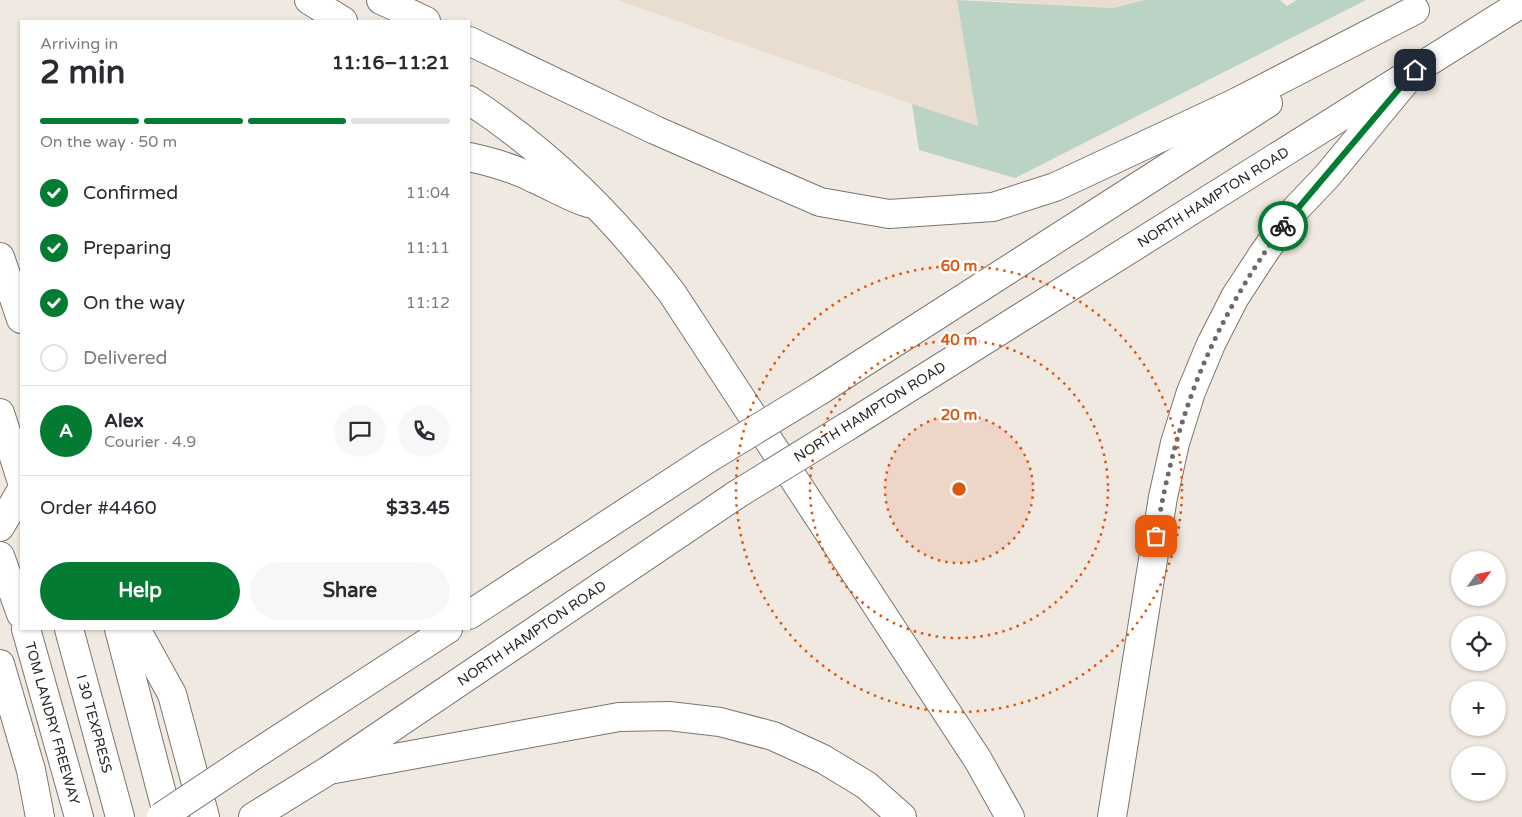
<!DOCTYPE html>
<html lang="en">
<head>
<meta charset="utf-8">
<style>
	:root { --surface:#fff; --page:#f7f7f7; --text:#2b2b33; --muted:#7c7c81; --line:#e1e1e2; --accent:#037b32 }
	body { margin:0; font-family:"Varela Round",sans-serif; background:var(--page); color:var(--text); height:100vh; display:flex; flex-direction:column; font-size:19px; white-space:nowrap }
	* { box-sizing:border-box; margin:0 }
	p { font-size:16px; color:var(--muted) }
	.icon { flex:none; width:28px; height:28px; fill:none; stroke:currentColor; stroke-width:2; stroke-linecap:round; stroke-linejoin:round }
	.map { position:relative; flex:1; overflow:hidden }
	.sheet { position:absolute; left:20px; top:20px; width:450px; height:610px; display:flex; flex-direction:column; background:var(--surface); border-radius:0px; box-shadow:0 1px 4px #0004 }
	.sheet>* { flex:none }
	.needle { width:32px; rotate:57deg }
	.tools { position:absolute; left:1451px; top:551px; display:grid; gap:10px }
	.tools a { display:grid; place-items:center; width:55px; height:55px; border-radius:50%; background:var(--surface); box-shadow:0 1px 4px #0004; font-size:25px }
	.pin { position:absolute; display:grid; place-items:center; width:42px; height:42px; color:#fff; margin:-21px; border-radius:10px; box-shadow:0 2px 8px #0006 }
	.courier { position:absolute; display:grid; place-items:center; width:50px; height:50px; margin:-25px; border:4px solid #037b32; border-radius:50%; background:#fff; color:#222; box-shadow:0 1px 6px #0007 }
	.headline em { font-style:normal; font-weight:800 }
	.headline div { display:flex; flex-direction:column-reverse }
	.headline { display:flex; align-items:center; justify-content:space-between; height:85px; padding:0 20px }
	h1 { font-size:32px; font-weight:800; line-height:38px }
	.bar { display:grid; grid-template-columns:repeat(4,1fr); gap:8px 5px; align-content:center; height:60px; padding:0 20px }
	.bar i { height:6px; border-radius:4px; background:var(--line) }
	.bar .selected { background:var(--accent) }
	.bar p { grid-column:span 4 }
	.line { display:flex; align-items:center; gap:12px; padding:0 20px; border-top:1px solid var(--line) }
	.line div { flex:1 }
	.round { display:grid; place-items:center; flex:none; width:52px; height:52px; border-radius:26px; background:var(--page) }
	ol { padding:0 20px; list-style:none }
	li { display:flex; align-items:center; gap:15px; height:55px }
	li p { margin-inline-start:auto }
	li .icon { padding:5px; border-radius:50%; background:var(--accent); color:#fff; stroke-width:4 }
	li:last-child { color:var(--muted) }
	li i { width:28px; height:28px; border:2px solid var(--line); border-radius:50% }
	.primary-button { display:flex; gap:10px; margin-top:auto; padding:10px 20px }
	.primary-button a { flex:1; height:58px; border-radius:30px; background:var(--accent); color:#fff; font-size:20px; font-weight:800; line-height:58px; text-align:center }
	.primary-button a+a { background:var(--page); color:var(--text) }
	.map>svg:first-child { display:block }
	.built { fill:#e9ddd0 }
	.green { fill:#bbd3c5 }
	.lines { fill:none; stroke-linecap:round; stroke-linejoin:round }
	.secondary-casing { stroke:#7b756e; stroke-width:30 }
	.highway-casing { stroke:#7b756e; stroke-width:30 }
	.secondary { stroke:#fff; stroke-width:28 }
	.highway { stroke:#fff; stroke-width:28 }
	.secondary-bridge-casing { stroke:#7b756e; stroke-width:30; stroke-linecap:butt }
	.secondary-bridge { stroke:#fff; stroke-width:28 }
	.done { stroke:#6e6a65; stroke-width:5; stroke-dasharray:0 9 }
	.route { stroke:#037b32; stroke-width:6 }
	.ring { fill:none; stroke:#de560d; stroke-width:2.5; stroke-dasharray:2.5 5 }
	.labels { text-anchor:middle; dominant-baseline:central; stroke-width:5; stroke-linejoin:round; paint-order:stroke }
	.street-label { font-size:14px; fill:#282522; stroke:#fff }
	.centre { fill:#de560d; stroke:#fff; stroke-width:2.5 }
	.ring-label { font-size:15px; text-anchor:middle; font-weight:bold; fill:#de560d; stroke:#fff; stroke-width:5; stroke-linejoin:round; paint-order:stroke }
</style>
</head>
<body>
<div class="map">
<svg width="1522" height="817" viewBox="0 0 1522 817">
	<rect width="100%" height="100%" fill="#f0e9e1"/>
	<g class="built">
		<path d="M617,0H957L978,127L912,104Z"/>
		<path d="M978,0H1145L1113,8Z"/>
	</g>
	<path class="green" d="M957,0L1113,8L1145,0H1280L1287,6L1297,0H1366L1015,178L919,150L912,104L978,126Z"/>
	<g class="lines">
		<g class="secondary-casing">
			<g id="secondary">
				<path d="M381,0L426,21"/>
				<path d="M469,41L655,130L820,202L889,214L993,207L1055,187L1235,103L1415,10"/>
				<path d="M819,391L1268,103"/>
				<path id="s1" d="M848,426L1522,3"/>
				<path d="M469,615L709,458"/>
				<path d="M245,761L448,629"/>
				<path id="s2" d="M253,817L329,770L736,495"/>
			</g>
		</g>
		<g class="highway-casing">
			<g id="highway">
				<path d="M309,0L343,21"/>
				<path d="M469,100C550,153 613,216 672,293L978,760L1010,817"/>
				<path d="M469,157C492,162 514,168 535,179C553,187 569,197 588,203"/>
				<path d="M0,257L21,319"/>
				<path d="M0,413L21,479"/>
				<path d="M0,527L21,491"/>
				<path d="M0,556L21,614"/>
				<path id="s3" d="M26,629L79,817"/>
				<path id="s4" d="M69,629L120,817"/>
				<path d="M119,629L168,817"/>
				<path d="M136,629L172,694L205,817"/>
				<path d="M0,664L31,770L40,817"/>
				<path d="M329,770L619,717L669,716L720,722L773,736L823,759L866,785L902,817"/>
				<path d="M1112,817L1163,497L1175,443L1191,392L1211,344L1235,297L1263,254L1292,213L1328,175L1415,70"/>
			</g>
		</g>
		<use href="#secondary" class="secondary"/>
		<use href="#highway" class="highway"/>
		<g class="secondary-bridge-casing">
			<g id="secondary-bridge">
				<path d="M709,458L819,391"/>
				<path d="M736,495L848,426"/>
				<path d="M161,817L245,761"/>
			</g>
		</g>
		<use href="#secondary-bridge" class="secondary-bridge"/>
	</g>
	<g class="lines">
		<path class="done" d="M1156,536C1176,414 1211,326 1283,226"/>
		<path class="route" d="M1283,226L1415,70"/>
	</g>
	<circle cx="959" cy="489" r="74" fill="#de560d" fill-opacity=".12"/>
	<g class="ring">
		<circle cx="959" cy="489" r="74"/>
		<circle cx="959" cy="489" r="149"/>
		<circle cx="959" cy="489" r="223"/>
	</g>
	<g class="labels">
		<g class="street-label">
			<text stroke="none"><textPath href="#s1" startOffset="431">NORTH HAMPTON ROAD</textPath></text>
			<text transform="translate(870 412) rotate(-32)">NORTH HAMPTON ROAD</text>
			<text stroke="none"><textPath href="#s2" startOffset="334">NORTH HAMPTON ROAD</textPath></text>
			<text stroke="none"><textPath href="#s3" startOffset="98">TOM LANDRY FREEWAY</textPath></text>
			<text stroke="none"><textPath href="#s4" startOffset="98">I 30 TEXPRESS</textPath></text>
		</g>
	</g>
	<circle cx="959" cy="489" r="8" class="centre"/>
	<g class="ring-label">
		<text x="959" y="271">60 m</text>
		<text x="959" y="345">40 m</text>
		<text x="959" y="420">20 m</text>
	</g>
</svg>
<div class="tools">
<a><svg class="needle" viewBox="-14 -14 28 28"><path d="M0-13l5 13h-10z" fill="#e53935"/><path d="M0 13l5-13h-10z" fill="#7c7c81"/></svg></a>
<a><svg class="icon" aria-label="locate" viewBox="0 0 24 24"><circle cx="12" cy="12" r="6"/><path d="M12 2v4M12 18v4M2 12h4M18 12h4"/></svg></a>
<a>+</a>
<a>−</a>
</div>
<div class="pin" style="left:1156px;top:536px;background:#ea580c"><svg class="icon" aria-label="bag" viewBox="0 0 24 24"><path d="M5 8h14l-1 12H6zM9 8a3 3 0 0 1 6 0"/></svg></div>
<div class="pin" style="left:1415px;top:70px;background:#1f2937"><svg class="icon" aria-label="home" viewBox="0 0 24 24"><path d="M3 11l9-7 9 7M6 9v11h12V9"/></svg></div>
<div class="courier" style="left:1283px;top:226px"><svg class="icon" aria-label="bike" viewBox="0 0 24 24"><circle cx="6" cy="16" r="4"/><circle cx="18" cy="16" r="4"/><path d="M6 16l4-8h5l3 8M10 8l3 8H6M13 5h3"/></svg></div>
<section class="sheet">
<div class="headline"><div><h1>2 min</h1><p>Arriving in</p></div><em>11:16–11:21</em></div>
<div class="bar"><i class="selected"></i><i class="selected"></i><i class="selected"></i><i></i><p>On the way · 50 m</p></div>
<ol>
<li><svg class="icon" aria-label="check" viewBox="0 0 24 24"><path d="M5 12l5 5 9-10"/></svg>Confirmed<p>11:04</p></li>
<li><svg class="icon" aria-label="check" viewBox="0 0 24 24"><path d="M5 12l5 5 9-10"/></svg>Preparing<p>11:11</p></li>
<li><svg class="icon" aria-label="check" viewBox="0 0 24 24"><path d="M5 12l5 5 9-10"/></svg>On the way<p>11:12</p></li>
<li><i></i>Delivered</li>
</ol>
<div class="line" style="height:90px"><b class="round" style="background:var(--accent);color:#fff">A</b><div><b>Alex</b><p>Courier · 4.9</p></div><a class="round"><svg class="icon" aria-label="chat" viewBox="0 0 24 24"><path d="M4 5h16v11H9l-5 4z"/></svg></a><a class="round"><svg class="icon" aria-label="phone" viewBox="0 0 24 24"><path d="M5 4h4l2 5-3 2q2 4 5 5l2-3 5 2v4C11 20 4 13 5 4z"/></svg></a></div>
<div class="line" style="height:65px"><div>Order #4460</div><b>$33.45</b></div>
<div class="primary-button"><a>Help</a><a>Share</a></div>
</section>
</div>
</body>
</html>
